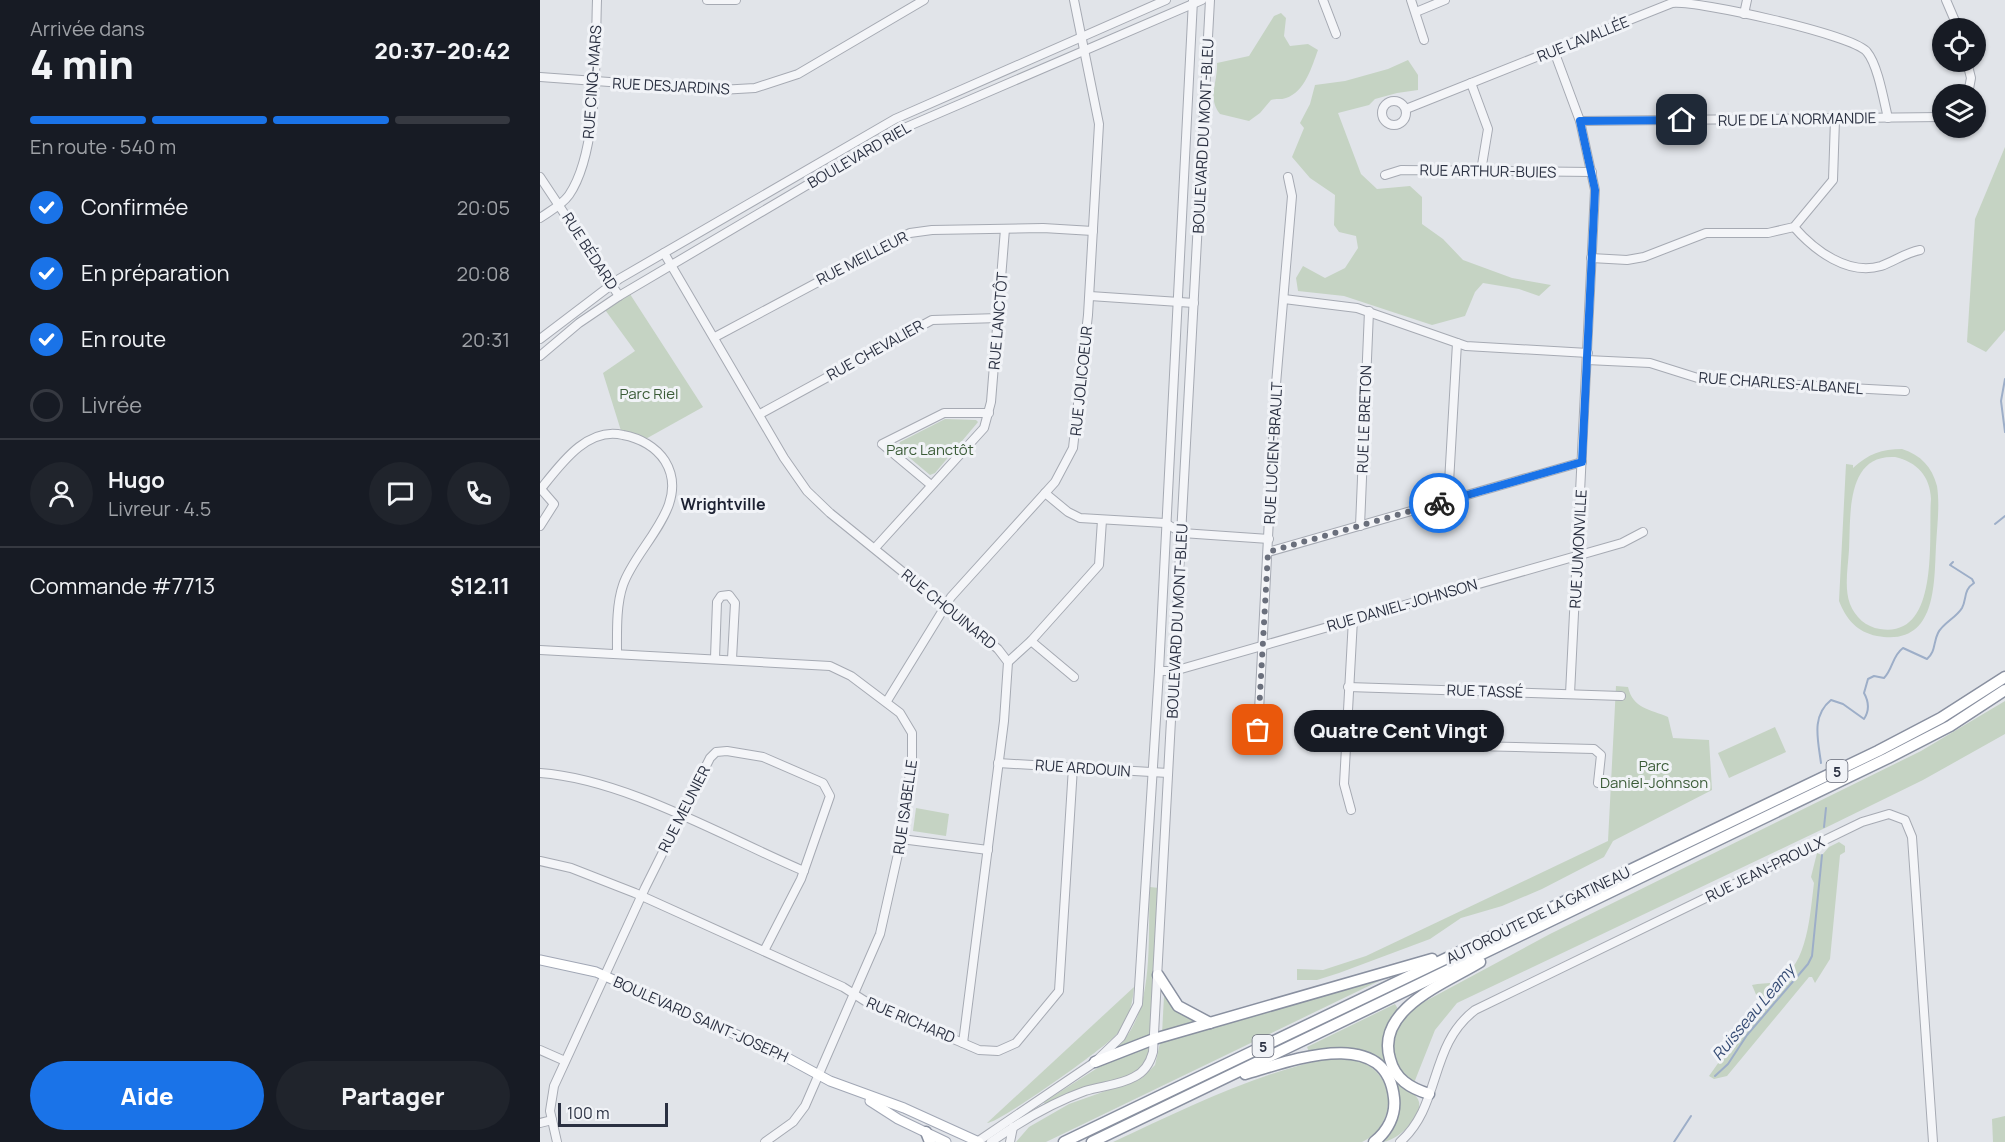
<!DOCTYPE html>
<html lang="fr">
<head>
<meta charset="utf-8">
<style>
	:root { --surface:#171b24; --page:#20242c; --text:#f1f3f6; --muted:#9ea1a6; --line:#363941; --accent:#1a73e8 }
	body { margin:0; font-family:Manrope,sans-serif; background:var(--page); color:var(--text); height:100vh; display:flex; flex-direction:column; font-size:22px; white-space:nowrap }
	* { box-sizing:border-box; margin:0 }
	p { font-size:20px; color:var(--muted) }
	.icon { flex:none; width:33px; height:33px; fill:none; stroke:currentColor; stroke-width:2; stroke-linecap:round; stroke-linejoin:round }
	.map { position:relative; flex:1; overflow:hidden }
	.side { display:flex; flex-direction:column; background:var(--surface); width:540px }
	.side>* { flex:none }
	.controls { position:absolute; left:1392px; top:18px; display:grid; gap:12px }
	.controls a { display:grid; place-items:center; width:54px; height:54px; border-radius:50%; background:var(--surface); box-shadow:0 2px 4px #0004; font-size:30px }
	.scale { position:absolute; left:18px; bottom:15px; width:110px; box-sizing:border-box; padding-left:6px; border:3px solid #2a3041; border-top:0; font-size:16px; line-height:21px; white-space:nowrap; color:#2a3041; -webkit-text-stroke:4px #f1f3f7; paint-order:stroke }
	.pin { position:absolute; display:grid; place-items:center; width:51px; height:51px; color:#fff; margin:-26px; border-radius:12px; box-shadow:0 3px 9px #0006 }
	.courier { position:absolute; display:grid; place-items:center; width:60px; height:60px; margin:-30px; border:4px solid #1a73e8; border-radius:50%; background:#fff; color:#222; box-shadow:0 2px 8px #0007 }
	.bubble { position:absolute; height:42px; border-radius:21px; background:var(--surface); box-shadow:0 2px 4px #0004; font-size:20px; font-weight:800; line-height:42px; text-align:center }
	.summary em { font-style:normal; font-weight:800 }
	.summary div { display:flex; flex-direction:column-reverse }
	.summary { display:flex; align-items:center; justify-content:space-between; height:102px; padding:0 30px }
	h1 { font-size:39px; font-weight:800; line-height:45px }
	.bar { display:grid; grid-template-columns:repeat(4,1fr); gap:9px 6px; align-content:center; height:72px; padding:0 30px }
	.bar i { height:8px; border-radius:4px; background:var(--line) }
	.bar .current { background:var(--accent) }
	.bar p { grid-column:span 4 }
	.line { display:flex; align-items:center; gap:15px; padding:0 30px; border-top:2px solid var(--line) }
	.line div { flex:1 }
	.round { display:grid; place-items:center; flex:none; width:63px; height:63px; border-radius:32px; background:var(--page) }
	ol { padding:0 30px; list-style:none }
	li { display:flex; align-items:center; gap:18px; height:66px }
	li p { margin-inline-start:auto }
	li .icon { padding:6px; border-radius:50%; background:var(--accent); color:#fff; stroke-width:4 }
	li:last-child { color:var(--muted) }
	li i { width:33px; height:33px; border:3px solid var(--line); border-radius:50% }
	.cta { display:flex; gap:12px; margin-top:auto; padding:12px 30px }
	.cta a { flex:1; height:69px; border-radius:36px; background:var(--accent); color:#fff; font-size:24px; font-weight:800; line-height:69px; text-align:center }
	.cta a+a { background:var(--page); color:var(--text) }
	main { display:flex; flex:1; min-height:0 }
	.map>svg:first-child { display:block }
	.green { fill:#c5d3c3; fill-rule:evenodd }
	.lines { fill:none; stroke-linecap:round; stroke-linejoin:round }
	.stream { stroke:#9daec8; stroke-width:2 }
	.minor-casing { stroke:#a6aab3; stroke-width:10 }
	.major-casing { stroke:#a1a7b5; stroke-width:11 }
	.highway-casing { stroke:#8990a0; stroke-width:13 }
	.minor { stroke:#f4f5f8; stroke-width:8 }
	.major { stroke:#fff; stroke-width:9 }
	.highway { stroke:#fff; stroke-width:10 }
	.done { stroke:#6a6f7c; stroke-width:6; stroke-dasharray:0 10.8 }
	.route { stroke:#1a73e8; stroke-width:8 }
	.labels { text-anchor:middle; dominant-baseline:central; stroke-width:6; stroke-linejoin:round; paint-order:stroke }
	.shield { fill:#f1f3f7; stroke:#666a78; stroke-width:1.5 }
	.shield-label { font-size:14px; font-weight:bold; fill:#2a3041 }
	.street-label { font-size:15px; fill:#2a3041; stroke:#f1f3f7 }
	.park-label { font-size:15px; fill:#3b5c38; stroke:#f1f3f7 }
	.neighbourhood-label { font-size:16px; font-weight:bold; fill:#1c2132; stroke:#f1f3f7 }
	.water-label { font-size:16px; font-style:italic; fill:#354b74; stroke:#f1f3f7 }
</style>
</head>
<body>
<main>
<section class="side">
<div class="summary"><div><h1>4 min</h1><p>Arrivée dans</p></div><em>20:37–20:42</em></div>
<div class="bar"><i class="current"></i><i class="current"></i><i class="current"></i><i></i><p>En route · 540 m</p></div>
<ol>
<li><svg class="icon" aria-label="check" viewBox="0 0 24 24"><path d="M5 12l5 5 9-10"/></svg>Confirmée<p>20:05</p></li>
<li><svg class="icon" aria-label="check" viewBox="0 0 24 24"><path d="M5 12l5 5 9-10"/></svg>En préparation<p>20:08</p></li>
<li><svg class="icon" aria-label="check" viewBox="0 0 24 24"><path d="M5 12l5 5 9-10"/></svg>En route<p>20:31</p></li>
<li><i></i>Livrée</li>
</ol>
<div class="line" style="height:108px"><a class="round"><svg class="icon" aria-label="person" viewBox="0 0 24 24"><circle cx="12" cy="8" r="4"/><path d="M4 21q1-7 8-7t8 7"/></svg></a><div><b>Hugo</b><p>Livreur · 4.5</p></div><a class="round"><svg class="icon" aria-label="chat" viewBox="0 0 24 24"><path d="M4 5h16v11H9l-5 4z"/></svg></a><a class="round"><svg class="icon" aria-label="phone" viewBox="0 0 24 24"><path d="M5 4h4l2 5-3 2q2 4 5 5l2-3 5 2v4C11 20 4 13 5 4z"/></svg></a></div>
<div class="line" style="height:78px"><div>Commande #7713</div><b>$12.11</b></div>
<div class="cta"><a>Aide</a><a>Partager</a></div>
</section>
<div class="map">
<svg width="1465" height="1142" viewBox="0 0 1465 1142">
	<rect width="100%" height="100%" fill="#e1e4e9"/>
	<g class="green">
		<path d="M741,13L746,18L744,36L750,46L768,44L778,50C772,66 765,92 746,98C741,100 736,98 731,100L720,113L709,121L680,114C667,99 678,81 677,63L709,56L734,16Z"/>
		<path d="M868,60L878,75V90L857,93L835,99L829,105L798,113L821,174L837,189L870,186L882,197V224L903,239L923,260L972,278L1011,285L999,296L979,289L943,283L935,292L925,316L892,325L804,296L758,291L756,278L763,266L785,278L805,268L818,248L816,236L799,232L794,225L795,195L770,178L752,157L764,128L760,123L770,104L775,85L805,81L848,69Z"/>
		<path d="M1465,147V330L1446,352L1427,342L1435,219Z"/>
		<path d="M88,291L163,407L102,441L82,434L63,373L95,351L63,307Z"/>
		<path d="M405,419L436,420L438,422L395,473L390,475L358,448L360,442Z"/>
		<path d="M1362,449C1381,455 1392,467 1397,486C1400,506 1397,526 1396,546C1394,584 1397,647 1337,636C1317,632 1306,619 1299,601L1306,464L1313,465V468C1328,454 1342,449 1362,449ZM1355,457C1377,462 1390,476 1391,499C1388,535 1401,639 1340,629C1326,627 1315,617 1310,604C1304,588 1308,567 1309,550C1311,517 1305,454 1355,457Z"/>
		<path d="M1076,686L1088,687C1093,709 1110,709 1128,717L1133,738L1169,740L1172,790L1073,841L1064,857L1002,889L962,906L921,918L890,939L799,973L777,980H757V969L783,970L826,956L1068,841Z"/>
		<path d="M1465,701V734L1383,780L1283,829L917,1003L895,1030L874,1083C840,1058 852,1023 882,1003L1010,934L1381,751Z"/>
		<path d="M1235,727L1246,752L1189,778L1178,753Z"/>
		<path d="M376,808L409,814L406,836L373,831Z"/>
		<path d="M1299,842L1305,846V852L1300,855L1290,959L1275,983L1272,977H1269L1187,1076L1174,1079L1169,1076L1220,1004L1212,985C1219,983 1228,984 1235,982C1268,969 1270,913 1274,883L1271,877L1277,853L1282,855L1289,847Z"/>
		<path d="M610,887L619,888L611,1037L581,1048L579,1045C616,1009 607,936 610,887Z"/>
		<path d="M838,978L839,981L506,1142H476L489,1127L529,1104L602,1078L615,1065L620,1043Z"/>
		<path d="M594,987C593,1004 588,1020 577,1034C566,1047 459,1123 447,1123Z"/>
		<path d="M624,996L656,1020V1024L622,1034Z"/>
		<path d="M855,1004L858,1009L844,1037C850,1052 854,1073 862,1085C867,1092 877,1093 879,1102C882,1118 856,1142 841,1142L859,1102L853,1077L815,1050L799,1048L769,1052L767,1047Z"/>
		<path d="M609,1045C611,1053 606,1065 599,1070C585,1082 561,1082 545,1088C531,1092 518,1099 505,1105L504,1102L559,1067Z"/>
		<path d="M791,1058C805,1059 820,1058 832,1068C858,1088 851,1129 822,1142H573C643,1110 715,1073 791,1058Z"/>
		<path d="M1465,1116V1142H1453L1452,1119Z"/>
	</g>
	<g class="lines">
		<g class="stream">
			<path d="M1465,379L1461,401L1465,432"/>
			<path d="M1455,524L1465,516"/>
			<path d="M1281,763C1278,740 1271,716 1291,700L1303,704L1324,719C1330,710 1329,702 1324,693L1328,679L1334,676L1344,678C1353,669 1352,656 1363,648L1387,659C1396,651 1393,643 1398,633C1403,623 1416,618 1422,608C1427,599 1423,590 1434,583L1432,579L1410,565L1413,562"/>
			<path d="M1284,827L1286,808"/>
			<path d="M1175,1076L1188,1064L1207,1035L1268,964L1272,956L1282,855"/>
			<path d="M1134,1142L1151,1116"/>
		</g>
		<g class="minor-casing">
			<g id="minor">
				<path d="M167,0H196"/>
				<path d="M783,0L796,34"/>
				<path d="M871,0L884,40"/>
				<path d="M1406,0L1418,28"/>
				<path d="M876,12L905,0"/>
				<path d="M1204,14L1207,0"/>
				<path d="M1014,51L1040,121L1055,190L1030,694"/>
				<path d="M1427,62L1431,78L1428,94"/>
				<path d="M0,77L180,90L215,88L258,74L384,0"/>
				<path d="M931,83L948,129L941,171"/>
				<circle cx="854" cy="113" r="12"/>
				<path d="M866,109L1132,3C1157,0 1314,35 1327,52C1338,65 1344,102 1348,118"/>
				<path d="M1040,121L1402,117"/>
				<path d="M845,175L861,170L1052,172"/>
				<path d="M0,177L79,296"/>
				<path d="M0,218C10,211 22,205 29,195C59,151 55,54 57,0"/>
				<path d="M1254,227C1274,250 1308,276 1341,266C1355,261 1365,253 1380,250"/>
				<path d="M124,253L244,458L267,491L290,513L458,649L468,662L464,721L423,1043"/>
				<path d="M1051,258L1087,260L1104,257L1166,233H1228L1254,227L1293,180L1295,119"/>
				<path d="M550,296L654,303"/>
				<path d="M744,299L817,308L926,346L1048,353"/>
				<path d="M175,337L370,233L392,230L503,228L553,231"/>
				<path d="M0,339L79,279L355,119L626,0"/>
				<path d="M0,356L39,323L79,296L362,129L662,0"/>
				<path d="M1047,360L1110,363L1164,380L1365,391"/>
				<path d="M220,414L392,320L459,318"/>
				<path d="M391,485L342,444L404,413H449"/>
				<path d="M0,490C20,465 47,426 83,435C100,438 116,447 125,461C152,505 96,546 83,585C76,605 77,632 77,654"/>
				<path d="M505,493L528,512L540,518L625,523L642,533L729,539"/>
				<path d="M908,500L917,343"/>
				<path d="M0,526L14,504L1,489"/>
				<path d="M820,526L829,311"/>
				<path d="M335,548L444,428L451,402L465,229"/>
				<path d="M728,552L1042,462"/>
				<path d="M491,641L534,677"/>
				<path d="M0,650L290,666L311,676L360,713L372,733V758L360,845L340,934L265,1106L253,1122L225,1142"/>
				<path d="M175,658L177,602L181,596L189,595L195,603L192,659"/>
				<path d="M468,662L491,641L559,565L562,520"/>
				<path d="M619,671H634L1082,543L1103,532"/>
				<path d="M808,687L1081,696"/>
				<path d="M347,701L411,597L515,482L533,448L548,315L559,124L534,0"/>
				<path d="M718,730L736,384L752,196L748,177"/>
				<path d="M806,743L1054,749L1061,755L1058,783"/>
				<path d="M458,763L628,773"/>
				<path d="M0,773C85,779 184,837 264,871"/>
				<path d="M811,810L804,784L813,619"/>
				<path d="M361,839L448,850"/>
				<path d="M0,861L31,868L95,893L303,987L325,1001L439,1050L458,1051L476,1043L519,991L533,767"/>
				<path d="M0,1050L25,1061"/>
				<path d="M0,1123L12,1120"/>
				<path d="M17,1142L10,1111L14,1086L105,888L170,758L176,752L187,751L223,757L283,783L290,796L261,879L224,951"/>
				<path d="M437,1142L555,1062L581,1037L598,1004L619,671L653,0"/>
				<path d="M451,1142C481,1121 511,1103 545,1091C561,1086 580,1085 594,1077C605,1072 610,1063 613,1052L670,0"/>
				<path d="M470,1142L473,1127"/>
				<path d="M860,1142C902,1105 888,1046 935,1010L1322,822L1349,814L1365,820L1372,837L1393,1142"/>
			</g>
		</g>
		<g class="major-casing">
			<g id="major">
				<path d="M0,960L56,972L244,1056L290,1081L364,1108L439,1142"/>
				<path d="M330,1101L358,1119L406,1142"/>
			</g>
		</g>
		<g class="highway-casing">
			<g id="highway">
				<path d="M618,975L638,1006L670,1023"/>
				<path d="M555,1062L614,1039L892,959"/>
				<path d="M705,1074C747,1062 846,1023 854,1098C856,1115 848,1131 834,1142"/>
				<path d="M889,1094C870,1088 855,1079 850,1059C835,1009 906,983 940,962"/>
				<path d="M386,1132L390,1142"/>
				<path d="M524,1142L1338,751L1401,718L1465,677"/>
				<path d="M552,1142L1348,758L1410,726L1465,690"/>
			</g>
		</g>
		<use href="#minor" class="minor"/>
		<use href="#major" class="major"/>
		<use href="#highway" class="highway"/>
	</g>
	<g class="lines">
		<path class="done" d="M718,730L728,552L899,503"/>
		<path class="route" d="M899,503L1042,462L1055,190L1040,121L1142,120"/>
	</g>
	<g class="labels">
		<g class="shield">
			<rect x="1286.5" y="760" width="21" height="22" rx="4.5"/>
			<rect x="712.5" y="1035" width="21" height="22" rx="4.5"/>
		</g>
		<g class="shield-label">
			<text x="1297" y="771">5</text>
			<text x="723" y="1046">5</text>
		</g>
		<g class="street-label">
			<text transform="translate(1043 39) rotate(-22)">RUE LAVALLÉE</text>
			<text transform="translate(52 82) rotate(-86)">RUE CINQ-MARS</text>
			<text transform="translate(131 86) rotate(3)">RUE DESJARDINS</text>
			<text transform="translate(1257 119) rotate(-1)">RUE DE LA NORMANDIE</text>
			<text transform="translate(663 136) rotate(-87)">BOULEVARD DU MONT-BLEU</text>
			<text transform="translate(319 155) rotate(-30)">BOULEVARD RIEL</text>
			<text transform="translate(948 171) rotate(1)">RUE ARTHUR-BUIES</text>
			<text transform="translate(50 251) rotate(57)">RUE BÉDARD</text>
			<text transform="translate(322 258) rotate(-27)">RUE MEILLEUR</text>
			<text transform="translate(458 321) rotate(-85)">RUE LANCTÔT</text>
			<text transform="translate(335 350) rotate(-29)">RUE CHEVALIER</text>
			<text transform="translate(541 381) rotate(-84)">RUE JOLICOEUR</text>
			<text transform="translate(1241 383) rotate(4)">RUE CHARLES-ALBANEL</text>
			<text transform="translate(824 419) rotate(-88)">RUE LE BRETON</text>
			<text transform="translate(733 453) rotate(-87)">RUE LUCIEN-BRAULT</text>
			<text transform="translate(1038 549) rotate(-87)">RUE JUMONVILLE</text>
			<text transform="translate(862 605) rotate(-16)">RUE DANIEL-JOHNSON</text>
			<text transform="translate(409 609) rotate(39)">RUE CHOUINARD</text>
			<text transform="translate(637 621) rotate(-87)">BOULEVARD DU MONT-BLEU</text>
			<text transform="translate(945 691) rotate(2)">RUE TASSÉ</text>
			<text transform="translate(543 768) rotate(4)">RUE ARDOUIN</text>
			<text transform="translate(365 807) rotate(-82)">RUE ISABELLE</text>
			<text transform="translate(144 809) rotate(-63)">RUE MEUNIER</text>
			<text transform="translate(1225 869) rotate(-26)">RUE JEAN-PROULX</text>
			<text transform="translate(998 915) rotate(-26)">AUTOROUTE DE LA GATINEAU</text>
			<text transform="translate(161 1019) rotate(24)">BOULEVARD SAINT-JOSEPH</text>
			<text transform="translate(371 1020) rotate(23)">RUE RICHARD</text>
		</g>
		<g class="park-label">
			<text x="109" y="393">Parc Riel</text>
			<text x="390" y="449">Parc Lanctôt</text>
			<text x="1114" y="765">Parc<tspan x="1114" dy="17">Daniel-Johnson</tspan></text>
		</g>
		<g class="neighbourhood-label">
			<text x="183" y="504">Wrightville</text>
		</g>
		<g class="water-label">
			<text transform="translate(1213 1012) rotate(-50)">Ruisseau Leamy</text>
		</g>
	</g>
</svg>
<div class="controls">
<a><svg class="icon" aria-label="locate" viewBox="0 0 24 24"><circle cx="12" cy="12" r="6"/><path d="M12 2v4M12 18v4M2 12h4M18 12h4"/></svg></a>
<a><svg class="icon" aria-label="layers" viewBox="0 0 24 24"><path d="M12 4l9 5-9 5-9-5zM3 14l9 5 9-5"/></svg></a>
</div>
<div class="scale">100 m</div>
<div class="pin" style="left:718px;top:730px;background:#ea580c"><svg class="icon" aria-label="bag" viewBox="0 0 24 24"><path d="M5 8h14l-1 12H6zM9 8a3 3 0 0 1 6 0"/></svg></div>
<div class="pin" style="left:1142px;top:120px;background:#1f2937"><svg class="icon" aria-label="home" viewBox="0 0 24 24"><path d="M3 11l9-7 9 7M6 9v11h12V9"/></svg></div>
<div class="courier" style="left:899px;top:503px"><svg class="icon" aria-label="bike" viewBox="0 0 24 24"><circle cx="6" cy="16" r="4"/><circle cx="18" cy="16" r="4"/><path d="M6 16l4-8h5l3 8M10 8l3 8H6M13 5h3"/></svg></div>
<div class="bubble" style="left:754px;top:710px;width:210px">Quatre Cent Vingt</div>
</div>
</main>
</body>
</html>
